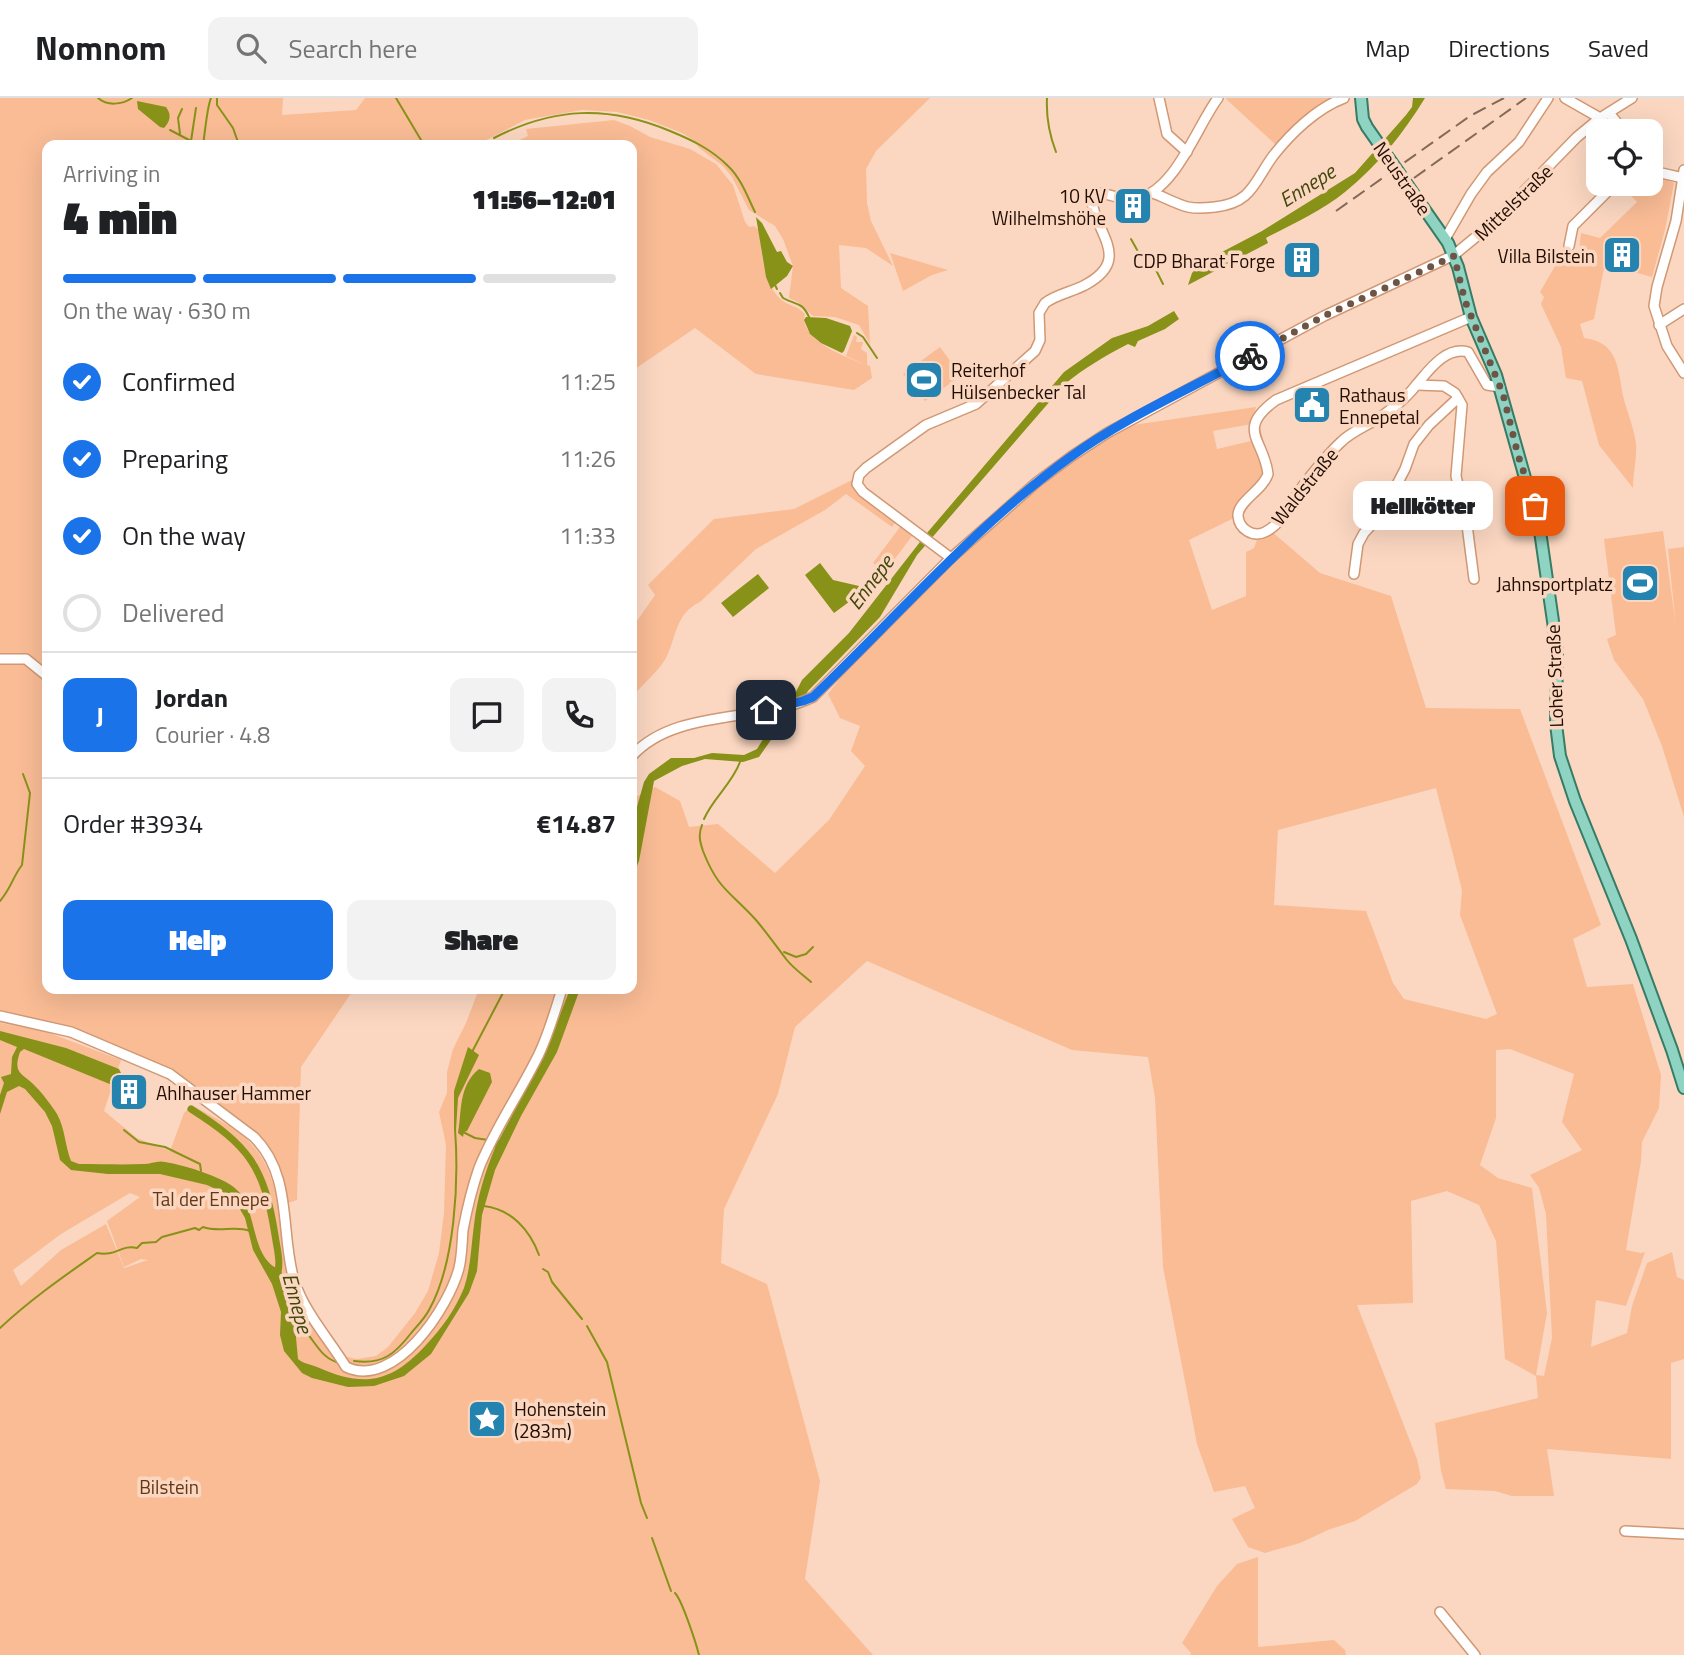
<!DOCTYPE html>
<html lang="en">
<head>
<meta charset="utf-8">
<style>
	:root { --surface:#fff; --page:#f2f2f2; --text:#202124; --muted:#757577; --line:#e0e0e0; --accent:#1a73e8 }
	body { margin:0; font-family:"Titillium Web",sans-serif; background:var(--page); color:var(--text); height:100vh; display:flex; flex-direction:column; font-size:26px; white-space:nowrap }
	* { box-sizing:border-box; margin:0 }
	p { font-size:23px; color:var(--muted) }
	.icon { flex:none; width:38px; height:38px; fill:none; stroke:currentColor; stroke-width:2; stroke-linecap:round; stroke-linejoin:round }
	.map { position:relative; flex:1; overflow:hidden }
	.drawer { position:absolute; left:42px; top:42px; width:595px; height:854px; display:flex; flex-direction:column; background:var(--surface); border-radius:14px; box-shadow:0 7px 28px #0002 }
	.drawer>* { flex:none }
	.controls { position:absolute; left:1586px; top:21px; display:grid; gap:14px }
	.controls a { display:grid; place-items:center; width:77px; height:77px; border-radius:14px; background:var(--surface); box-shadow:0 7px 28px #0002; font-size:35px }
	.pin { position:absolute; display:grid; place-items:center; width:60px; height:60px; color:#fff; margin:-30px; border-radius:14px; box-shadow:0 4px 10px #0006 }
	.courier { position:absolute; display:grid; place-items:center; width:70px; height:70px; margin:-35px; border:5px solid #1a73e8; border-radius:50%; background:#fff; color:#222; box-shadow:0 2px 9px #0007 }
	.bubble { position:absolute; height:49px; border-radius:14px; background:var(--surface); box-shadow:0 7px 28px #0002; font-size:23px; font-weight:800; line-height:49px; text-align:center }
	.headline em { font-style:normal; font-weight:800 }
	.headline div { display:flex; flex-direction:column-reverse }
	.headline { display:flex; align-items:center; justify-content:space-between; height:119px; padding:0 21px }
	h1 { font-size:46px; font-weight:800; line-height:52px }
	.bar { display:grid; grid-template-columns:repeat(4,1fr); gap:10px 7px; align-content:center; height:84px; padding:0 21px }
	.bar i { height:9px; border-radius:5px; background:var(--line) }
	.bar .selected { background:var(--accent) }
	.bar p { grid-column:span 4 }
	.line { display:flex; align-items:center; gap:18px; padding:0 21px; border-top:2px solid var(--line) }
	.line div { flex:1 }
	.round { display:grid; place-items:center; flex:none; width:74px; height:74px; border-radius:14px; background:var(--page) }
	ol { padding:0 21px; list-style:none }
	li { display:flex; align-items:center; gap:21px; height:77px }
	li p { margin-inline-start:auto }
	li .icon { padding:7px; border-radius:50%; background:var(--accent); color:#fff; stroke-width:4 }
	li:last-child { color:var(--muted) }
	li i { width:38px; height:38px; border:4px solid var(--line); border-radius:50% }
	.button { display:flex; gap:14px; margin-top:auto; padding:14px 21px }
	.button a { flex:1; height:80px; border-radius:14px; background:var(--accent); color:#fff; font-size:28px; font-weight:800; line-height:80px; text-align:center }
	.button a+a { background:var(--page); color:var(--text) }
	header { display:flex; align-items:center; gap:42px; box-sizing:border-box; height:98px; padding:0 35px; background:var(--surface); border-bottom:2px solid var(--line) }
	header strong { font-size:33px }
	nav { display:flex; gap:38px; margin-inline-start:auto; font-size:24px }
	.search { width:490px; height:63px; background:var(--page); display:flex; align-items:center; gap:18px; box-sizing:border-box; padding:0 24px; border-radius:14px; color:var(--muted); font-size:26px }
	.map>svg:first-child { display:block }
	.green { fill:#f9bc95; fill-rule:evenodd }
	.water { fill:#889118 }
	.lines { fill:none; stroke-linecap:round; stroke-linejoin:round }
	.stream { stroke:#889118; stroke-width:2 }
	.canal { stroke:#889118; stroke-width:7 }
	.minor-casing { stroke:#d09874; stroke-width:12 }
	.major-casing { stroke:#387c65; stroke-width:14 }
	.minor { stroke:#fff; stroke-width:9 }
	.major { stroke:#8fd4c3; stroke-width:10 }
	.rail { stroke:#846959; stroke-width:2; stroke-dasharray:14 7; stroke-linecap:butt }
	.done { stroke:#6d5445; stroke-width:7; stroke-dasharray:0 12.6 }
	.route { stroke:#1a73e8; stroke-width:9 }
	.labels { text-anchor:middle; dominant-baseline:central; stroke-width:7; stroke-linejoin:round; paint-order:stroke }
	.street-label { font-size:19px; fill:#210d02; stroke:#fbd7c1 }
	.poi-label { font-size:19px; fill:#210d02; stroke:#fbd7c1; text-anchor:end }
	.park-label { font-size:19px; fill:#633614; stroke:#fbd7c1 }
	.water-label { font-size:21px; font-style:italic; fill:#42470a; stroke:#fbd7c1 }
</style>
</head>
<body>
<header>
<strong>Nomnom</strong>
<div class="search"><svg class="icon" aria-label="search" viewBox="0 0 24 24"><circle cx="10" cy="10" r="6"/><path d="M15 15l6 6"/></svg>Search here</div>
<nav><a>Map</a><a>Directions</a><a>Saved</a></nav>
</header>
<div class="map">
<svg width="1684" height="1557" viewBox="0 0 1684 1557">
	<rect width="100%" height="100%" fill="#fbd7c1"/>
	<g class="green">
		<path d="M0,0H283L282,17L356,12L365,0H930L876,53L866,71L867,105L871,123L893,168L866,150L839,147L841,190L868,208L870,246L859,227L835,219L813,218L798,204L789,200L793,168L783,141L775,128L749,112L732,79L723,68L698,49L695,43L682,35L649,22L617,14L582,12L525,22L477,47H47V891H354L301,969L297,1102L288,1105L281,1078L263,1042L197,992L92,940L0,916Z"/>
		<path d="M1227,0H1331L1276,47L1226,1Z"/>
		<path d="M614,22L630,28L650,39L690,51L716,66L733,87L745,124L749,129L754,128L759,132C763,158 762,190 786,205C794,209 797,208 805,216C798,241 845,259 864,266L846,258L854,237L857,239L856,244H863L861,251L867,255V267L870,268L872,280L854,292L756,276L695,230L632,273V47H509L528,38L526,31Z"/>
		<path d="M1650,75L1674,85L1665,132L1652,179L1627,172L1625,176L1604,170L1594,221L1580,226L1584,240C1618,244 1618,270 1623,298C1627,314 1634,330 1636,346C1637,360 1633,376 1633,390L1599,347L1582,283L1566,280L1561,249L1541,206L1544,199L1540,194L1565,151L1578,164L1581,135L1600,140L1637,104L1620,86H1650Z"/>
		<path d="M890,155L948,172L932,177L903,193Z"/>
		<path d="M940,249L961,278L925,303L903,276Z"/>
		<path d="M1256,309L1252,326L1213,333L1217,351L1251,343L1263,367L1265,376L1234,420L1189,442L1212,512L1246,498V454L1254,450L1258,439L1271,433L1320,475L1391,498L1426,610L1520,611L1601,827L1573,841L1587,889L1633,886L1661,977L1659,1010L1642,1044L1641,1063L1626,1152L1641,1155L1645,1154L1626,1208L1596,1202L1591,1249L1627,1235L1632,1208L1647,1165L1672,1154L1677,1179L1684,1182V1261L1671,1265V1361L1547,1351L1554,1398H1512L1495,1393L1446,1391L1441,1373L1435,1325L1538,1300L1536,1278L1505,1261L1496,1143L1479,1107L1447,1093L1411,1103L1413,1205L1357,1207L1417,1361L1421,1380L1417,1386L1355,1423L1328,1432L1300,1445L1265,1455L1248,1449L1232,1421L1255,1410L1245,1388L1214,1394L1197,1346L1163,1169L1155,1000L1148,959L1072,952L867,863L795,929L778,996L724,1111L721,1165L767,1186L820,1383L805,1481L873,1557H0V925L44,933L121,962L104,1013L137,1040L170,1053L184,1015L192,1007C213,1019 239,1031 254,1049C296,1100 269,1176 311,1226L313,1225L333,1256L357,1261L376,1258L388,1249L415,1215L428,1193L439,1155L444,1115L446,1047L439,1014L447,995V974L453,951L466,925L479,891H632V701L655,689L680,703L689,729L718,726L775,775L829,722L865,668L851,653L860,628L840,620L828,596L844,575L917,498L1040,386L1085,353L1126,328ZM1436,690L1462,792L1460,817L1497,916L1486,921L1404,901L1393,885L1366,813L1274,807L1278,732ZM1510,951L1574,976L1562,1024L1582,1052L1530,1077L1539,1090L1546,1116L1552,1240L1544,1278L1536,1277L1547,1215L1532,1090L1498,1080L1480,1067L1496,1020V952ZM130,1095L140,1099L107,1123L124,1169L141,1161L148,1162L124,1170L106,1126L61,1152L21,1188L13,1172L61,1136Z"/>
		<path d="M854,381L855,391L897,422L892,429L846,396L825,412L756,451L700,504C675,516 677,538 666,560C658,574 642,587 632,599V530L655,497L648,487L714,421L794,411Z"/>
		<path d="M903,425L915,434L885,474L873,465Z"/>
		<path d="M1663,433L1676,529L1668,451L1684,449V719L1662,648L1643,601L1614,562L1607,541L1616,537L1604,441Z"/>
		<path d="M1258,1459V1549L1334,1542L1345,1552L1346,1557H1190L1191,1555L1182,1545L1217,1488L1237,1466Z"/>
	</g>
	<g class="water">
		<path d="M1413,0H1425C1403,36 1378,67 1345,94C1322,113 1292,126 1266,140L1268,145L1188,187L1192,175L1201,165L1262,133L1355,75L1406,17L1412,9Z"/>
		<path d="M137,3L166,9C172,17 170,23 164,30L160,29L138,11Z"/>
		<path d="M756,119L762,125L777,154L781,153L787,164L793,168L787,178L771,191L766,179Z"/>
		<path d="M1174,213L1179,221L1165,231L1138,243L1135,249L1128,246C1105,258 1084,270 1064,287L917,457L880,519L808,593L788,625L775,636L759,659L743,664L705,661L682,668L654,683L639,763L632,780C632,759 637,740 637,720L634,719L635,716L644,684L649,676L671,660H694L712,655L744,657L757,651L770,630L783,619L802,582L849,535L927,435L1064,274L1112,240L1148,228Z"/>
		<path d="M806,219L826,220L850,228L852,233L844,253L842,255L821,245L810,236L804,222Z"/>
		<path d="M820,465L833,482L859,488L857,498L834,515L805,477Z"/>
		<path d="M758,476L769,490L733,519L721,505Z"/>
		<path d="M570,891H580L557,954L521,1018L495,1072L482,1117L477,1173L469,1195L431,1256L404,1278L374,1288L348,1289L312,1280L302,1275L284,1253L280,1237L281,1214L272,1186L253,1152L245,1120L233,1099L207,1087L160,1076H108L71,1072L60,1062L52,1028L45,1014L25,991L19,988L7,994L0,1016V997L4,985L1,979L11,976L12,959L17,949L0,942V933L66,950L119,971L122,977L117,989L24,951L20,954C12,977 23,975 36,989C43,996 52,1008 57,1016C65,1030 65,1048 71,1063L79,1066C101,1066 122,1067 144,1066C151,1066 158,1062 165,1064C184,1067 228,1080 239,1094C258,1117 251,1162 281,1172L292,1215L302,1227L299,1230L295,1229L298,1261C304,1266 310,1266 317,1269C364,1290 391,1285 426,1247C442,1230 455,1212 464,1190C471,1169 471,1148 474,1127C477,1100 485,1074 495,1050L494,1048L496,1042H499L546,953Z"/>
		<path d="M468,949L479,957L458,1000L456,1032L454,1031V993Z"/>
		<path d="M479,971L490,975L492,984L467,1033L464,1034L463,1039L458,1035C462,1014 458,988 479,971Z"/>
	</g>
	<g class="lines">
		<g class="stream">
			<path d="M98,0C107,8 122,7 132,0"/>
			<path d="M217,0V7L233,30L239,47"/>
			<path d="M396,0L424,47"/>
			<path d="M1047,0C1046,20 1049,36 1056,54"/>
			<path d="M170,32L191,43L194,47"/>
			<path d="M180,36L178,20L182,11"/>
			<path d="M494,40C554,9 608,7 670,33C692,42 711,51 728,68C741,80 748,100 755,114"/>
			<path d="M191,43L196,10"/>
			<path d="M203,47C205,35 207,9 211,0"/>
			<path d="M482,47L485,46"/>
			<path d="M1131,141L1141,159L1152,164L1163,186"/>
			<path d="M775,187L777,191"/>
			<path d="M780,195L783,200C795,207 802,203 809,219"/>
			<path d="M857,235L863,239L877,260"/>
			<path d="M704,721C713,700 732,686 740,664"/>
			<path d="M702,727C698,737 700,744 703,753C718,792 731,794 756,822C767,835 777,849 786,861C793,870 803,877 811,884"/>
			<path d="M0,803C12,789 12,780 22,767L30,695L23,676"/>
			<path d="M784,854L796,859L806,856L813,849"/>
			<path d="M472,954L505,891"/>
			<path d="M124,1032L139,1044L165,1049L200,1066L201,1073"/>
			<path d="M463,1034L475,1040L488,1042"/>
			<path d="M484,1108C511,1111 530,1132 539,1157"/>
			<path d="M543,1171L548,1174L552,1184L582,1221"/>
			<path d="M299,1227C315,1240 318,1259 339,1265"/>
			<path d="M587,1228L607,1264L641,1405L647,1420"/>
			<path d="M0,1230C31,1201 63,1179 97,1155C116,1159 121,1146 137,1150L142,1145L156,1144L162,1139L195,1130L199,1132L203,1129C219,1135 235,1127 250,1133"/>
			<path d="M354,1263C383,1267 395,1256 412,1234C418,1227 425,1220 429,1212C455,1166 459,1084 455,1031"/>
			<path d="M652,1440L671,1493"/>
			<path d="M675,1495C682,1502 696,1545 699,1557"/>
		</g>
		<path class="canal" d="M191,1011C249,1048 264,1068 275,1137C277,1151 282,1167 276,1179"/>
		<g class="minor-casing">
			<g id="minor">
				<path d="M1159,0L1167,36L1187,54"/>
				<path d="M1565,0L1600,20"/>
				<path d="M1609,15L1624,33"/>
				<path d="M1650,66L1657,74L1683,80"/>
				<path d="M1684,72L1676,123L1657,189L1654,208L1667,248L1684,275"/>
				<path d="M1153,95C1164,99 1176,106 1188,109C1197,111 1207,110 1215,109C1252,105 1254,84 1273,58C1291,35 1317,10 1344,0"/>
				<path d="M1445,141L1471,96L1487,74L1519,44L1548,0"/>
				<path d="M1569,148L1573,128L1615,86"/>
				<path d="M1471,219L1276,302C1235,332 1264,341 1268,376C1263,392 1237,404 1238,418C1239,431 1253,440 1265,434C1284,425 1293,400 1305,385C1316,371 1328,356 1341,344C1353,332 1372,326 1386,315C1396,308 1409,297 1417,286C1429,272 1446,248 1468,254L1487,287L1500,289"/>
				<path d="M1659,227L1684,211"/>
				<path d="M1417,287L1444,288L1455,295L1462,307L1456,378L1467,427L1474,481"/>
				<path d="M951,460L863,394L857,386L859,377L866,370L926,327L976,306L1035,253L1040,242L1039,215L1045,205C1057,196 1072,194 1085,187C1135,160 1092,134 1091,96C1105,92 1120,104 1139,100C1176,91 1197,28 1218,0"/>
				<path d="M1354,476L1358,446L1364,435L1381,417L1405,371L1414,346L1429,327L1458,300"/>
				<path d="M0,561H26L47,578"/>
				<path d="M632,658C675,610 759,625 813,599L951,460L1037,384L1072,358L1107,335L1324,218L1454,157L1494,124L1577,39L1600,20L1632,0"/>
				<path d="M0,918L71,934L170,976L254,1039C293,1078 280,1134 294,1182C304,1214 329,1241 346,1269C395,1292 449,1209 459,1170C462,1158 462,1145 463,1132C467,1111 472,1090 479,1070C495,1030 520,995 539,956C549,935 555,913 562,891"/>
				<path d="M1625,1433L1684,1436"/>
				<path d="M1440,1514L1475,1557"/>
			</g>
		</g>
		<g class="major-casing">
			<path id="major" d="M1361,0L1363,21L1367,29L1448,145L1458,169L1471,219L1496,277L1540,433L1557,551L1556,626L1560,658L1575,703L1631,841L1672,952L1684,990"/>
		</g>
		<use href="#minor" class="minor"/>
		<use href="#major" class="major"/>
		<g class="rail">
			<path d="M1414,80L1526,0"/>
			<path d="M1336,113L1470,18L1504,0"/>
		</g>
	</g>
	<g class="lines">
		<path class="done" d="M1250,258L1324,218L1454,158L1465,203L1503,296L1518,357L1535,408"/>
		<path class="route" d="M766,612L803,603L813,599C898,518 974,429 1069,360C1125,319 1190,291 1250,258"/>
	</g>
	<defs>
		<g id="building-square" transform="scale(2.0125)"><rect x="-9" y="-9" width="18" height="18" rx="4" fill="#2483af" stroke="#fbd7c1"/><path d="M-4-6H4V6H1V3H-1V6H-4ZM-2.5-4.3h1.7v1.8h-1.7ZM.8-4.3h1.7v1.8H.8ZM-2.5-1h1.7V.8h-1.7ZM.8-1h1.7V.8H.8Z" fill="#fff"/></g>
		<g id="stadium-square" transform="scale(2.0125)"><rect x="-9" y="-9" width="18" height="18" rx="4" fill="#2483af" stroke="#fbd7c1"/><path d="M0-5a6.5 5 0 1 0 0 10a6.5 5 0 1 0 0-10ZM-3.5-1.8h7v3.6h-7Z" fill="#fff"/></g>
		<g id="civic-square" transform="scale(2.0125)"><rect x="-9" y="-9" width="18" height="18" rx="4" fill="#2483af" stroke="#fbd7c1"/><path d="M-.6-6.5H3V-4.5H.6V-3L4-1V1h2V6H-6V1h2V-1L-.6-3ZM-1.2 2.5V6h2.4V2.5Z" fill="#fff"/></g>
		<g id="sight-square" transform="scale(2.0125)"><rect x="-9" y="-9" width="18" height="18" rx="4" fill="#2483af" stroke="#fbd7c1"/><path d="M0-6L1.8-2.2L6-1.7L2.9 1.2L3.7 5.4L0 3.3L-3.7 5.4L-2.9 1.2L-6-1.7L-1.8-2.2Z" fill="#fff"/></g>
	</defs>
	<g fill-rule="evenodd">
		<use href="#building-square" x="1133" y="108"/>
		<use href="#building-square" x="1622" y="157"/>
		<use href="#building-square" x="1302" y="162"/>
		<use href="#stadium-square" x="924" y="282"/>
		<use href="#civic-square" x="1312" y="307"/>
		<use href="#stadium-square" x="1640" y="485"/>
		<use href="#building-square" x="129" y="994"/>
		<use href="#sight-square" x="487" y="1321"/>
	</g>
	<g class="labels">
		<g class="street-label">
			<text transform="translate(1403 80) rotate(55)">Neustraße</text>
			<text transform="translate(1513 104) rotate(-44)">Mittelstraße</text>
			<text transform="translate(1304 388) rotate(-51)">Waldstraße</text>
			<text transform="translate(1554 578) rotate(-92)">Loher Straße</text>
		</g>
		<g class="poi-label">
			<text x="1106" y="97">10 KV<tspan x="1106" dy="22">Wilhelmshöhe</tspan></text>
			<text x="1595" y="157">Villa Bilstein</text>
			<text x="1275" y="162">CDP Bharat Forge</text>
			<text x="951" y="271" text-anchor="start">Reiterhof<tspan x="951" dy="22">Hülsenbecker Tal</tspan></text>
			<text x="1339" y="296" text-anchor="start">Rathaus<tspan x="1339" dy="22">Ennepetal</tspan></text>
			<text x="1613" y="485">Jahnsportplatz</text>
			<text x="156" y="994" text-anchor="start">Ahlhauser Hammer</text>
			<text x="514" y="1310" text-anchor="start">Hohenstein<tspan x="514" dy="22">(283m)</tspan></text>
		</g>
		<g class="park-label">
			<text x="211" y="1100">Tal der Ennepe</text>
			<text x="169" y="1388">Bilstein</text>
		</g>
		<g class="water-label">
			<text transform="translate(1307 87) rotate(-32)">Ennepe</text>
			<text transform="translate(870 484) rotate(-53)">Ennepe</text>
			<text transform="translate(298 1205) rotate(75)">Ennepe</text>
		</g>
	</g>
</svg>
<div class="controls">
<a><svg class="icon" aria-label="locate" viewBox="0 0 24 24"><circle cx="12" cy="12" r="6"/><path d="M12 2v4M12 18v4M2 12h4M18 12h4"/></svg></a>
</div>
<div class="pin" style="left:1535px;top:408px;background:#ea580c"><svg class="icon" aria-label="bag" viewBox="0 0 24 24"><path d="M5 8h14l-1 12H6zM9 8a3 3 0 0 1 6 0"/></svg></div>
<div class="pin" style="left:766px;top:612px;background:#1f2937"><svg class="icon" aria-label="home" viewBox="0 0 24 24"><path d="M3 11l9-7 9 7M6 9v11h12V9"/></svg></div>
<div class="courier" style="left:1250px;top:258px"><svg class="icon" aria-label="bike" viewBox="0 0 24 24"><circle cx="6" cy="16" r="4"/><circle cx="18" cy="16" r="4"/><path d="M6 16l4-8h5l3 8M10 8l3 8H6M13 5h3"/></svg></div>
<div class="bubble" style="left:1353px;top:383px;width:140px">Hellkötter</div>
<section class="drawer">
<div class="headline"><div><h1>4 min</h1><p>Arriving in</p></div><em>11:56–12:01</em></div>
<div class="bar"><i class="selected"></i><i class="selected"></i><i class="selected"></i><i></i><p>On the way · 630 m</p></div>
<ol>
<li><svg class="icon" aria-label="check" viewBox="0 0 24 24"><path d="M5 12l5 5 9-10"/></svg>Confirmed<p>11:25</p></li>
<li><svg class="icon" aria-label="check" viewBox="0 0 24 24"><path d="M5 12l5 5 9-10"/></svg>Preparing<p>11:26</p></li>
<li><svg class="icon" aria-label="check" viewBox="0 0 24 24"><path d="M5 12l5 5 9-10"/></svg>On the way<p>11:33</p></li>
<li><i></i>Delivered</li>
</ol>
<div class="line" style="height:126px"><b class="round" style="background:var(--accent);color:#fff">J</b><div><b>Jordan</b><p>Courier · 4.8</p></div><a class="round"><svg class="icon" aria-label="chat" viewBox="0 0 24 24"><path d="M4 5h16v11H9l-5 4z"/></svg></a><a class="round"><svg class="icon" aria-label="phone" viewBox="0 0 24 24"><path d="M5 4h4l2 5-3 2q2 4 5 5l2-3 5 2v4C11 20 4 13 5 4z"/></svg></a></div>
<div class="line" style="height:91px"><div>Order #3934</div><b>€14.87</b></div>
<div class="button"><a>Help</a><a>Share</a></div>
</section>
</div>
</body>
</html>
